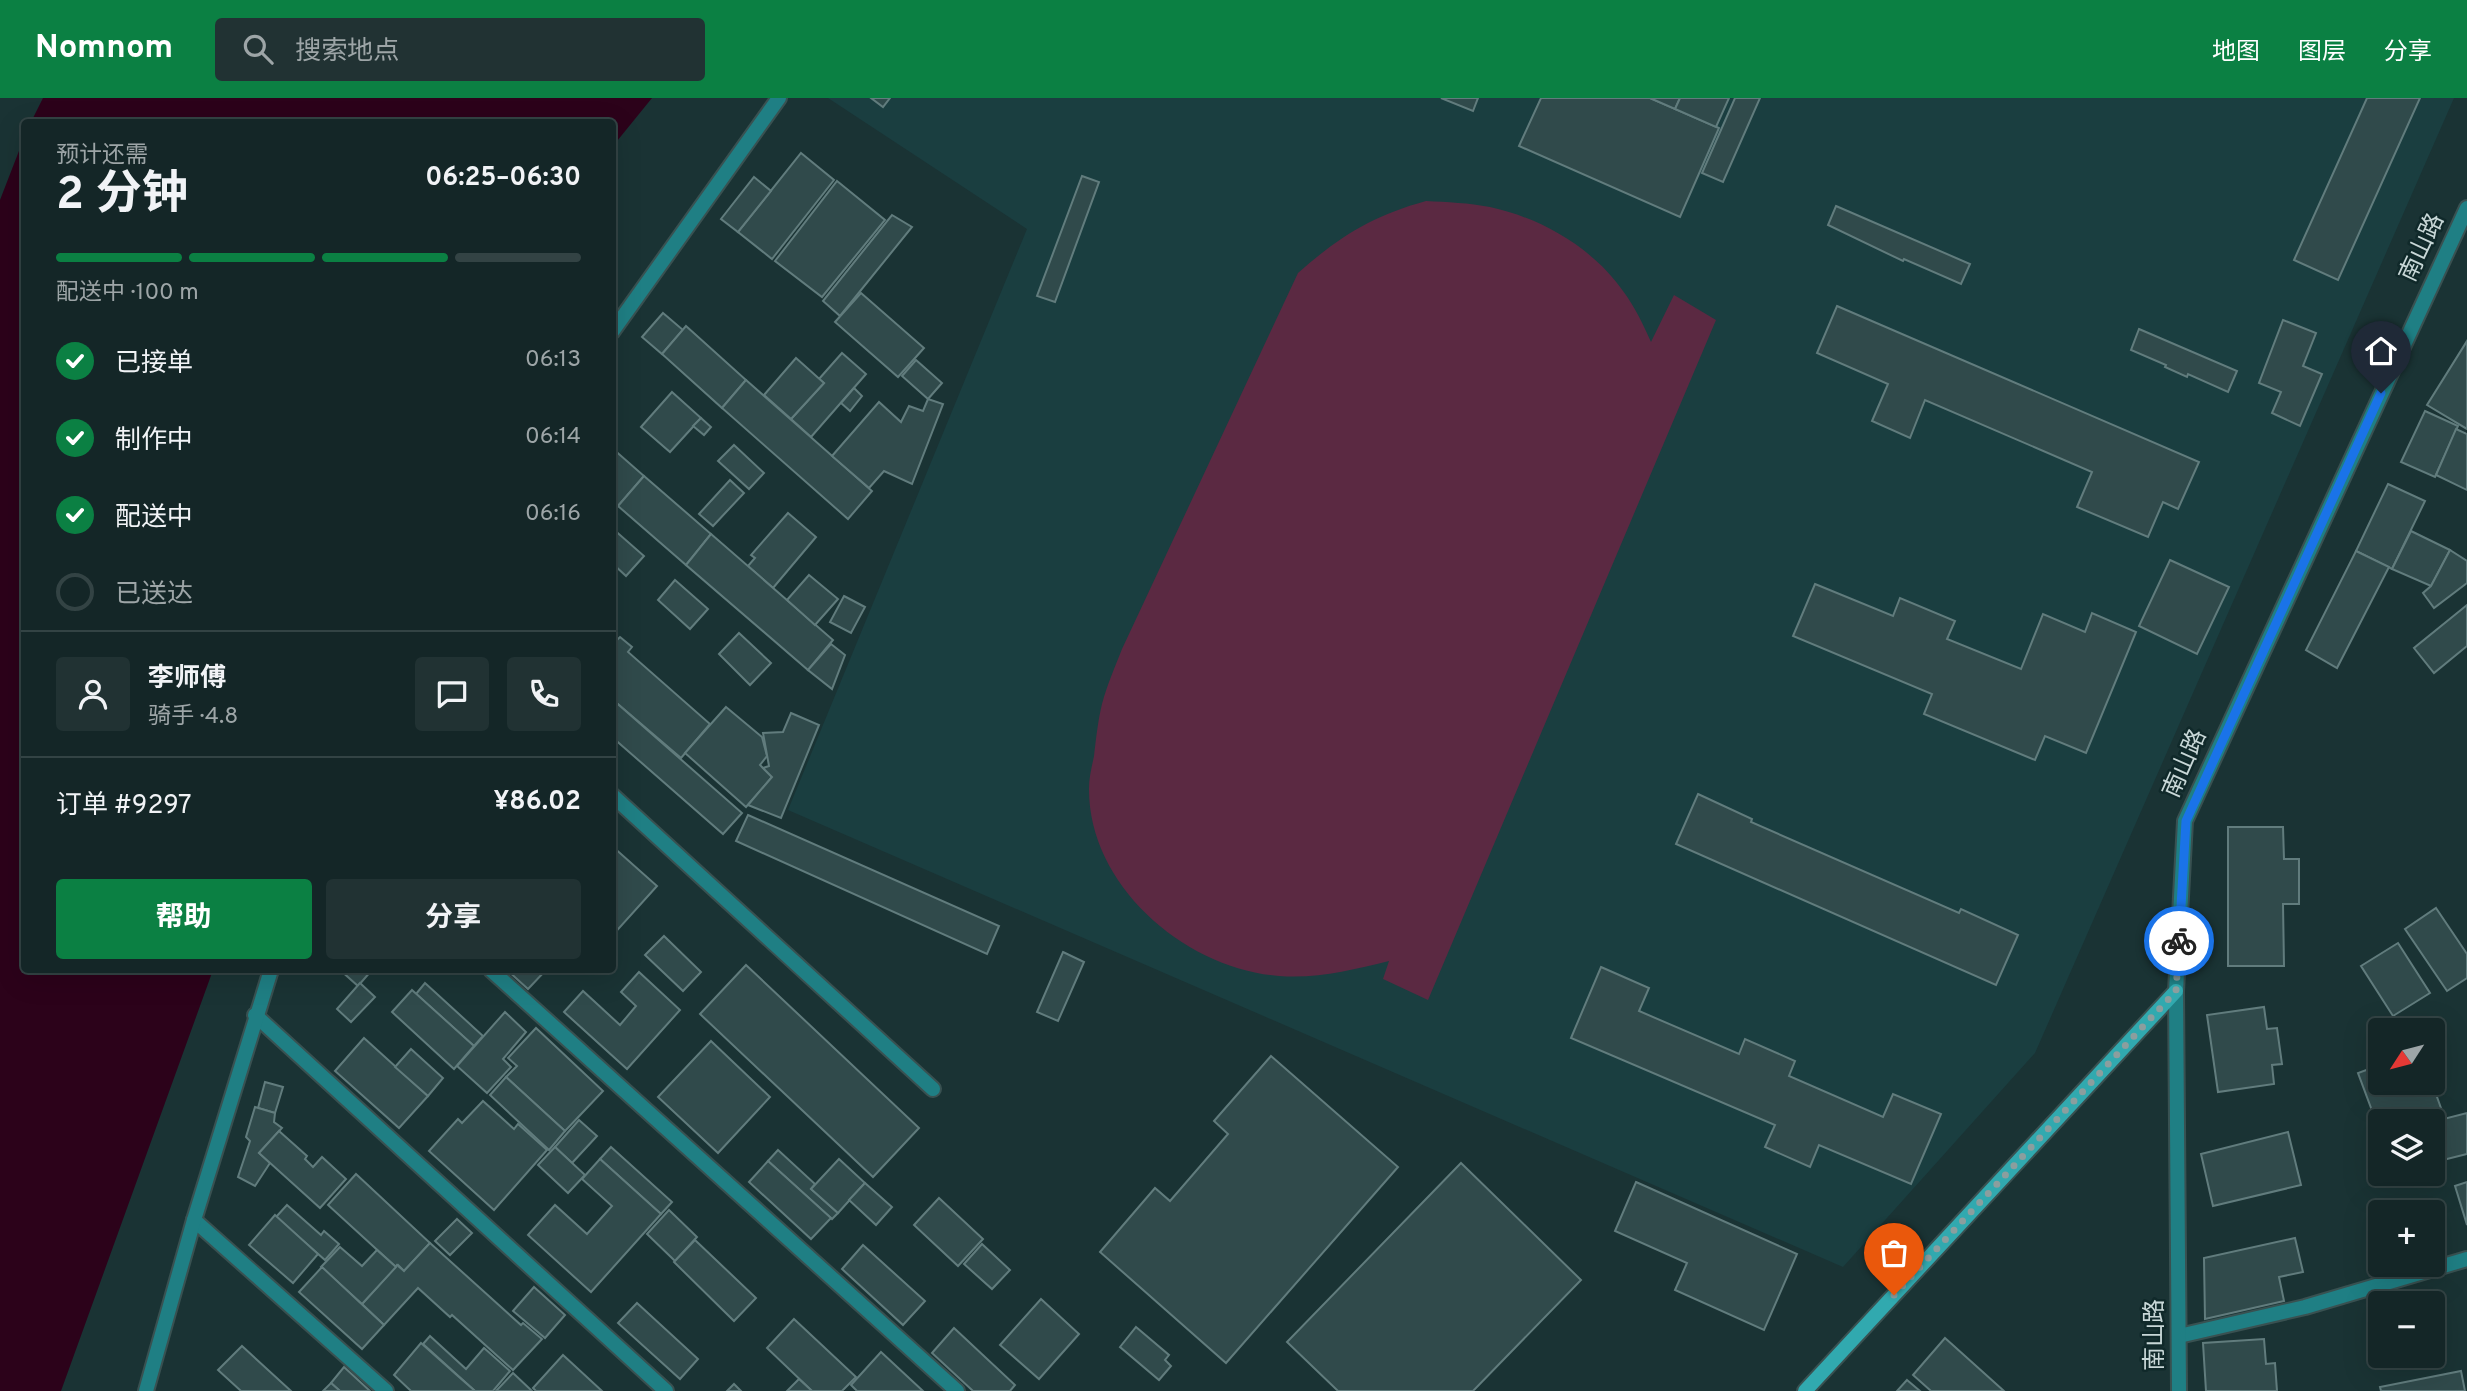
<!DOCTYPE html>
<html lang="zh">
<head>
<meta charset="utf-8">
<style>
	:root { --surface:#142627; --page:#213233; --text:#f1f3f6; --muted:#9da5a7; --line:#334344; --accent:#0b8043 }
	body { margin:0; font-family:Overpass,"Noto Sans SC",sans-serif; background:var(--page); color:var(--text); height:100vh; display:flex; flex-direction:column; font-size:26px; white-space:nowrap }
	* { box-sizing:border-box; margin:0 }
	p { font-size:23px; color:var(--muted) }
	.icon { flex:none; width:38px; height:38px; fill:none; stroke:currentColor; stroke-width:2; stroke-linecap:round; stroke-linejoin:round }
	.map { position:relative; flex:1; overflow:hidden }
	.drawer { position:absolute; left:21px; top:21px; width:595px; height:854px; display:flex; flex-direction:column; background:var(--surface); border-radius:7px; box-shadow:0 7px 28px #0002,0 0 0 2px var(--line) }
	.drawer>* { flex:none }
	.needle { width:46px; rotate:234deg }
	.buttons { position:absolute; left:2368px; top:920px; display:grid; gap:14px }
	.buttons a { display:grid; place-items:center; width:77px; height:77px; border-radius:7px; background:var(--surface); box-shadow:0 7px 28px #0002,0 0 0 2px var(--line); font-size:35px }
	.pin { position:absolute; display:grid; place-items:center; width:60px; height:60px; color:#fff; margin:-72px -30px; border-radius:50% 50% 50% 0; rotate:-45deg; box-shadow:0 0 7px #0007 }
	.pin .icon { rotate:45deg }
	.courier { position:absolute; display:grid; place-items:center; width:70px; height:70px; margin:-35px; border:5px solid #1a73e8; border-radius:50%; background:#fff; color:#222; box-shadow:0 2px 9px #0007 }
	.overview em { font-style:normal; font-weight:700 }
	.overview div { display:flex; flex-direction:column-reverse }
	.overview { display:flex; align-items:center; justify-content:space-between; height:119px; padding:0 35px }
	h1 { font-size:46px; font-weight:700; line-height:52px }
	.bar { display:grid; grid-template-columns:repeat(4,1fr); gap:10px 7px; align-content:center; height:84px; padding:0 35px }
	.bar i { height:9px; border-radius:5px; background:var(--line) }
	.bar .selected { background:var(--accent) }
	.bar p { grid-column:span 4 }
	.line { display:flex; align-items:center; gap:18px; padding:0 35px; border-top:2px solid var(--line) }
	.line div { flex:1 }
	.round { display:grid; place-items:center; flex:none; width:74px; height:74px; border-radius:7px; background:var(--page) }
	ol { padding:0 35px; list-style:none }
	li { display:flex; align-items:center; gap:21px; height:77px }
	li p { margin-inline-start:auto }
	li .icon { padding:7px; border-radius:50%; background:var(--accent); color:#fff; stroke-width:4 }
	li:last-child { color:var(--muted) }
	li i { width:38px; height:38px; border:4px solid var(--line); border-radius:50% }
	.button { display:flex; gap:14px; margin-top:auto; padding:14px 35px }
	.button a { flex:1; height:80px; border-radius:7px; background:var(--accent); color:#fff; font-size:28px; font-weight:700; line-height:80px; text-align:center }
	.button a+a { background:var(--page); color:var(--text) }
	header { display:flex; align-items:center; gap:42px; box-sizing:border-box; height:98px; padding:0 35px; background:var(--accent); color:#fff }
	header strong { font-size:33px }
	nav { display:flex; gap:38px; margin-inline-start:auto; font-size:24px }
	.search { width:490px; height:63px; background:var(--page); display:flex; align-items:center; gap:18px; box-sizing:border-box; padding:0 24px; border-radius:7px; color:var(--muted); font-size:26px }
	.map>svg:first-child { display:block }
	.built { fill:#1a3e40 }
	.green { fill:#5b2942 }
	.water { fill:#2c021a }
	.building { fill:#304a4b; stroke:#617c7d; stroke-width:2 }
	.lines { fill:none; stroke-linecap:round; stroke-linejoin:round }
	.service-casing { stroke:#395151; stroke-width:18 }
	.minor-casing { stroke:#395151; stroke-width:18 }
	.tertiary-casing { stroke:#395151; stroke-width:18 }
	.secondary-casing { stroke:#395151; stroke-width:18 }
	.service { stroke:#1f7f84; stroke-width:14 }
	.minor { stroke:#1f7f84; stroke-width:14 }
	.tertiary { stroke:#1f7f84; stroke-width:14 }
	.secondary { stroke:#31a9af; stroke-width:14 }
	.done { stroke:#8b9e9e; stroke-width:7; stroke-dasharray:0 12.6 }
	.route { stroke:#1a73e8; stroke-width:9 }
	.labels { text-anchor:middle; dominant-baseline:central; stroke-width:5; stroke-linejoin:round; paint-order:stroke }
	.street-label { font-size:24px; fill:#c8d7d7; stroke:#10292a }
</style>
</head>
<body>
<header>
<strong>Nomnom</strong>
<div class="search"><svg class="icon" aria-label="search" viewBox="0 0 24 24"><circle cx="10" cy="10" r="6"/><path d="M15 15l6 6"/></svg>搜索地点</div>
<nav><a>地图</a><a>图层</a><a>分享</a></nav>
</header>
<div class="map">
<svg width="2467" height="1293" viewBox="0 0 2467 1293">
	<rect width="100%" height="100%" fill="#1a3334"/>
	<path class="built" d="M828,0H2454L2035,955L1843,1169L788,712L1027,131Z"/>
	<path class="green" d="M1426,103C1447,104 1469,105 1490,109C1541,120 1593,150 1623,193C1635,209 1643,226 1651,244L1674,197L1716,222L1428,902L1383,881L1389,863C1352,872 1317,881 1279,878C1186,871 1088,788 1089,690C1089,679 1092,668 1094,658C1096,641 1098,622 1102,606C1107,587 1115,569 1122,551L1298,175C1340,138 1372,118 1426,103Z"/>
	<g class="water">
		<path d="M43,0H652L613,48L612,24H31Z"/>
		<path d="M24,40V872H213L61,1293H0V102Z"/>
	</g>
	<g class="building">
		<path d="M871,0H890L883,9Z"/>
		<path d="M1441,0H1478L1473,13Z"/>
		<path d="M1541,0H1650L1719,30L1680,119L1519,48Z"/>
		<path d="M1650,0H1680L1675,11Z"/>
		<path d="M1680,0H1729L1716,29L1675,11Z"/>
		<path d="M1735,0H1760L1723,84L1702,75Z"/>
		<path d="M2367,0H2420L2338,182L2294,162Z"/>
		<path d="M801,55L834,82L772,161L738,134Z"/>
		<path d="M1082,78L1099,84L1055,204L1037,198Z"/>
		<path d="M754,79L771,93L738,134L721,121Z"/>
		<path d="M837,83L885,122L822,199L775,163Z"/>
		<path d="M1836,108L1970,166L1961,186L1904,161L1903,163L1828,127Z"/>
		<path d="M892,117L912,129L840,218L823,203Z"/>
		<path d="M861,195L924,250L898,279L835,224Z"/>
		<path d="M1837,208L2199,364L2178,411L2163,404L2148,439L2077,409L2092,374L1925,302L1910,340L1872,323L1888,286L1817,255Z"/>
		<path d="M663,215L683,232L662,256L642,239Z"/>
		<path d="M2283,222L2316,235L2303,268L2322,276L2300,328L2272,315L2281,294L2259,285Z"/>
		<path d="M686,228L746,282L722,310L662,256Z"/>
		<path d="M2139,231L2237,273L2228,294L2188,276L2187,279L2165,269L2166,267L2131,252Z"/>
		<path d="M2467,243V331L2427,307Z"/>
		<path d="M842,255L866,276L811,339L791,321L824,285L819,281Z"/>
		<path d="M796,260L824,285L791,321L764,297Z"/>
		<path d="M916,262L942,285L928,301L902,278Z"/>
		<path d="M746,282L872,393L848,421L722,310Z"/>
		<path d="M854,290L862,298L850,313L841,305Z"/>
		<path d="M672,294L701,320L670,354L641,329Z"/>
		<path d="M928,301L943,306L912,386L884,373L869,390L832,358L879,304L901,324L909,308L923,313Z"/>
		<path d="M2425,313L2458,328L2435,379L2401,364Z"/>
		<path d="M701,320L711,329L704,337L693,328Z"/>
		<path d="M2456,331L2467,336V392L2436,377Z"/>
		<path d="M734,347L764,375L749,391L718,363Z"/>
		<path d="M612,350L644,378L618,408L612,403Z"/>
		<path d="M644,378L711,436L686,467L618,408Z"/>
		<path d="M730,382L744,395L713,428L699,416Z"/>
		<path d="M2388,386L2425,403L2392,471L2356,453Z"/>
		<path d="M788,415L816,439L773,490L748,468L755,460L751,457Z"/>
		<path d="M612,430L644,458L626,478L612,465Z"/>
		<path d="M2411,433L2450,452L2431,488L2392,471Z"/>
		<path d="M711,436L833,542L808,572L686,467Z"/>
		<path d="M2450,452L2467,463V485L2434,510L2423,495L2431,488Z"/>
		<path d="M2356,453L2389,469L2337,570L2306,552Z"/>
		<path d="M2170,462L2229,489L2197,556L2139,528Z"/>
		<path d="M809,477L838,501L815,527L787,502Z"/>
		<path d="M675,482L708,511L690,531L658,502Z"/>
		<path d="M1815,486L1893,518L1900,500L1955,523L1947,541L2021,571L2043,516L2085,534L2092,515L2136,534L2086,655L2045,638L2035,662L1924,616L1932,596L1793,538Z"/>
		<path d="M844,498L865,509L851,535L830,524Z"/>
		<path d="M2467,507V548L2434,575L2414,550Z"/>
		<path d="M739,535L771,565L750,587L719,556Z"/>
		<path d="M620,539L632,549L628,554L710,626L681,660L612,601V540L616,543Z"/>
		<path d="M831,546L845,557L832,591L808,572Z"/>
		<path d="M612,601L742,715L723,736L612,639Z"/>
		<path d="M726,609L762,639L767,658L760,667L772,679L746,709L685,655Z"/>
		<path d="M791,615L819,627L781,720L748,707L772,679L763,670L769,668L763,635L783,634Z"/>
		<path d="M1698,696L1752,721L1751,724L1959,815L1961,811L2018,837L1996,887L1676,746Z"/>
		<path d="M748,717L999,828L987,856L736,743Z"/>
		<path d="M2228,729H2283L2284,761H2299V806H2283L2284,868H2228Z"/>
		<path d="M612,748L657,788L612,838Z"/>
		<path d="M2436,810L2467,856V880L2447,893L2405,831Z"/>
		<path d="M664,838L701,874L683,893L645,857Z"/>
		<path d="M2398,845L2430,895L2393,918L2361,868Z"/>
		<path d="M1063,854L1084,864L1058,923L1037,914Z"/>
		<path d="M746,867L919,1030L873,1079L700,916Z"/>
		<path d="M1601,869L1649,890L1639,913L1739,956L1745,941L1795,963L1789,978L1883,1019L1893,996L1941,1016L1911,1086L1819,1047L1810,1069L1765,1049L1775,1027L1571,940Z"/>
		<path d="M340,872H372L358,888Z"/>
		<path d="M507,872H546L528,891Z"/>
		<path d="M639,874L680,912L627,971L564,914L583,893L620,927L636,908L621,894Z"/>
		<path d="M360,885L375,899L351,924L337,911Z"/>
		<path d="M425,885L483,938L474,948L416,896Z"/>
		<path d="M412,892L474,948L454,971L392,914Z"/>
		<path d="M2264,909L2267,931L2277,930L2282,966L2272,967L2274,986L2218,994L2207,917Z"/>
		<path d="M505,914L526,934L503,961L511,969L487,995L457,968Z"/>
		<path d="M536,930L603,993L565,1033L506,979L517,968L508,960Z"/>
		<path d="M364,940L428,998L399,1030L335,973Z"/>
		<path d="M711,943L770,999L718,1055L658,999Z"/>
		<path d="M411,951L443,980L428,998L395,969Z"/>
		<path d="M1271,958L1398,1069L1226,1265L1100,1154L1155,1090L1170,1103L1228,1036L1214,1023Z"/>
		<path d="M2380,967V985H2432L2442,1013L2413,1024H2380V1034L2358,975Z"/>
		<path d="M506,979L565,1033L549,1052L490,997Z"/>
		<path d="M265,984L283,989L275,1015L258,1010Z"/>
		<path d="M483,1003L514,1031L518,1026L547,1052L494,1112L429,1053L458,1021L462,1025Z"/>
		<path d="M255,1009L275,1015L274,1024L282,1030L259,1055L270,1065L255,1088L238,1079L250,1043L246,1039Z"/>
		<path d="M2467,1015V1056L2439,1063L2432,1024Z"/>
		<path d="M579,1022L597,1038L572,1065L555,1049Z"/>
		<path d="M279,1033L307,1058L305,1061L313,1069L322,1059L346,1081L320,1110L259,1055Z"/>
		<path d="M2288,1034L2301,1087L2213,1108L2201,1056Z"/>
		<path d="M555,1049L585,1077L568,1095L538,1067Z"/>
		<path d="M611,1049L672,1104L661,1116L600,1061Z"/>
		<path d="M778,1052L815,1086L811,1091L838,1115L832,1121L768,1063Z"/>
		<path d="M600,1061L661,1116L591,1194L528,1137L555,1107L587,1136L612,1108L582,1081Z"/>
		<path d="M839,1061L865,1085L838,1115L811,1091Z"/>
		<path d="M768,1063L831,1120L811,1141L749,1084Z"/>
		<path d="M1461,1065L1581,1182L1473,1293H1338L1287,1244Z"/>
		<path d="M356,1076L430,1145L404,1173L398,1167L396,1169L328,1107Z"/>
		<path d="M1636,1084L1797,1156L1764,1232L1675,1192L1687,1165L1615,1133Z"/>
		<path d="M2467,1084V1127L2455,1088Z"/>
		<path d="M865,1085L892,1109L876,1127L849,1102Z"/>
		<path d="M939,1100L983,1141L958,1168L914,1127Z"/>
		<path d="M287,1107L321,1137L324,1133L339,1146L325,1162L276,1119Z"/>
		<path d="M669,1112L697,1139L675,1163L647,1136Z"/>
		<path d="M275,1117L318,1156L293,1185L249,1147Z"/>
		<path d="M457,1121L472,1135L450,1157L435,1143Z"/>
		<path d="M2295,1140L2303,1174L2279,1179L2284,1203L2205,1221L2204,1160Z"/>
		<path d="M695,1142L756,1200L734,1223L674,1164Z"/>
		<path d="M430,1145L521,1227L523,1225L542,1241L513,1272L452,1217L450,1219L418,1190L384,1227L362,1206L397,1167L404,1173Z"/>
		<path d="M982,1146L1010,1172L992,1191L964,1166Z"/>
		<path d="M863,1147L925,1203L903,1227L842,1171Z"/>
		<path d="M340,1149L362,1168L377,1152L396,1169L362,1206L321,1169Z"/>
		<path d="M322,1169L384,1227L362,1251L299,1194Z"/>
		<path d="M534,1189L565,1217L545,1240L513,1213Z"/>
		<path d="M1041,1201L1079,1236L1039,1281L1000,1247Z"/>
		<path d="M637,1205L698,1261L680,1281L618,1225Z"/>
		<path d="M794,1221L856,1279L842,1293H812L767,1250Z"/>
		<path d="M1136,1229L1169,1257L1165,1262L1171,1268L1159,1282L1120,1249Z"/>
		<path d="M954,1230L1015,1287L1010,1293H973L932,1255Z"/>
		<path d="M430,1238L466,1271L484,1250L510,1273L493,1293H475L423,1246Z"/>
		<path d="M1945,1240L2004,1293H1931L1913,1277Z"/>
		<path d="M2264,1241L2266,1266L2275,1265L2277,1293H2206L2203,1245Z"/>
		<path d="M421,1245L459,1279L475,1293H411L394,1277Z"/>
		<path d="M242,1248L291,1293H241L218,1272Z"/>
		<path d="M881,1254L923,1293H857L851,1287Z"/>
		<path d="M563,1257L602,1293H536L533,1290Z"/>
		<path d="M344,1269L370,1293H340L331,1285Z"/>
		<path d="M2461,1273L2465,1293H2381L2380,1289Z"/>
		<path d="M513,1275L532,1293H496Z"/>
		<path d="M799,1281L812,1293H787Z"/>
		<path d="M1907,1282L1920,1293H1897Z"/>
		<path d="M331,1285L340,1293H323Z"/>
		<path d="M734,1286L741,1293H727Z"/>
	</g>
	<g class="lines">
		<g class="service-casing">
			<g id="service">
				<path d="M612,697L933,991"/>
				<path d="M491,872L957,1293"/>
				<path d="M255,917L666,1293"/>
				<path d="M194,1122L386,1293"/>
				<path d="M2179,1238L2305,1209L2467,1161"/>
			</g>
		</g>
		<g class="minor-casing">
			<g id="minor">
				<path d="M612,234L779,0"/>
				<path d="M146,1293L194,1122L271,872"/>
			</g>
		</g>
		<g class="tertiary-casing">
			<path id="tertiary" d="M2179,1293L2176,893L2185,723L2467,110"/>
		</g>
		<g class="secondary-casing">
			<path id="secondary" d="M1805,1293L2176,893"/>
		</g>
		<use href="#service" class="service"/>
		<use href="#minor" class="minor"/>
		<use href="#tertiary" class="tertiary"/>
		<use href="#secondary" class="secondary"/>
	</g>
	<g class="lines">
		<path class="done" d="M1894,1197L2176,893L2179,843"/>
		<path class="route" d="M2179,843L2186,723L2381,295"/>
	</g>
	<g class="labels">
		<g class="street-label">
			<text transform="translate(2423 150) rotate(-65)">南山路</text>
			<text transform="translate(2186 666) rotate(-66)">南山路</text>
			<text transform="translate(2156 1237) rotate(-90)">南山路</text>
		</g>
	</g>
</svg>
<div class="buttons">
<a><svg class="needle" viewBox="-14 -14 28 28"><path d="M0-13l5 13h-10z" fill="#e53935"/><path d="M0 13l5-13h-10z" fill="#9da5a7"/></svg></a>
<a><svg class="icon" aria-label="layers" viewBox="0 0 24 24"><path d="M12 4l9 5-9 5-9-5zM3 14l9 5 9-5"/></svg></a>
<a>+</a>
<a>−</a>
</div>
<div class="pin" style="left:1894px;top:1197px;background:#ea580c"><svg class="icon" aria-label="bag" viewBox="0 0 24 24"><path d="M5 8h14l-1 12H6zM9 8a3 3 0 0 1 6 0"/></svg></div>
<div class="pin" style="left:2381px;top:295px;background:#1f2937"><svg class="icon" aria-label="home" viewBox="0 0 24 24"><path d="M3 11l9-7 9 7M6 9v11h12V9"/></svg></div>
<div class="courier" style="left:2179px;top:843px"><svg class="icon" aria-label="bike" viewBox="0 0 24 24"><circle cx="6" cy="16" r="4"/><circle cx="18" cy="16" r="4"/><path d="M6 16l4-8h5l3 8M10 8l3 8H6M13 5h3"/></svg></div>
<section class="drawer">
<div class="overview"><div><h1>2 分钟</h1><p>预计还需</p></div><em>06:25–06:30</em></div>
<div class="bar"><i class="selected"></i><i class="selected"></i><i class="selected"></i><i></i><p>配送中 · 100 m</p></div>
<ol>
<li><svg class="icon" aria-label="check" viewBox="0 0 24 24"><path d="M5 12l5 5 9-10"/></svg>已接单<p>06:13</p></li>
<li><svg class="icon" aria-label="check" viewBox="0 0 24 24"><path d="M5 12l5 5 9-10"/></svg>制作中<p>06:14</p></li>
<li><svg class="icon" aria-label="check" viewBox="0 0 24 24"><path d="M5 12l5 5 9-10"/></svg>配送中<p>06:16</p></li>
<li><i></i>已送达</li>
</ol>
<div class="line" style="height:126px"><a class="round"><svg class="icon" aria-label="person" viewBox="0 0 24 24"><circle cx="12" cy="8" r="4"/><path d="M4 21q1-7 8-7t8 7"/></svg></a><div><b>李师傅</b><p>骑手 · 4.8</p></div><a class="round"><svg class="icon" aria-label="chat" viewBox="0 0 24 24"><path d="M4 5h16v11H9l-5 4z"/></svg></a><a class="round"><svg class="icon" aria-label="phone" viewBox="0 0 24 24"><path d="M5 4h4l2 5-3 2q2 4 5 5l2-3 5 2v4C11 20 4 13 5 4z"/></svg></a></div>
<div class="line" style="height:91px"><div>订单 #9297</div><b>¥86.02</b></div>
<div class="button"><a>帮助</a><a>分享</a></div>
</section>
</div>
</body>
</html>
